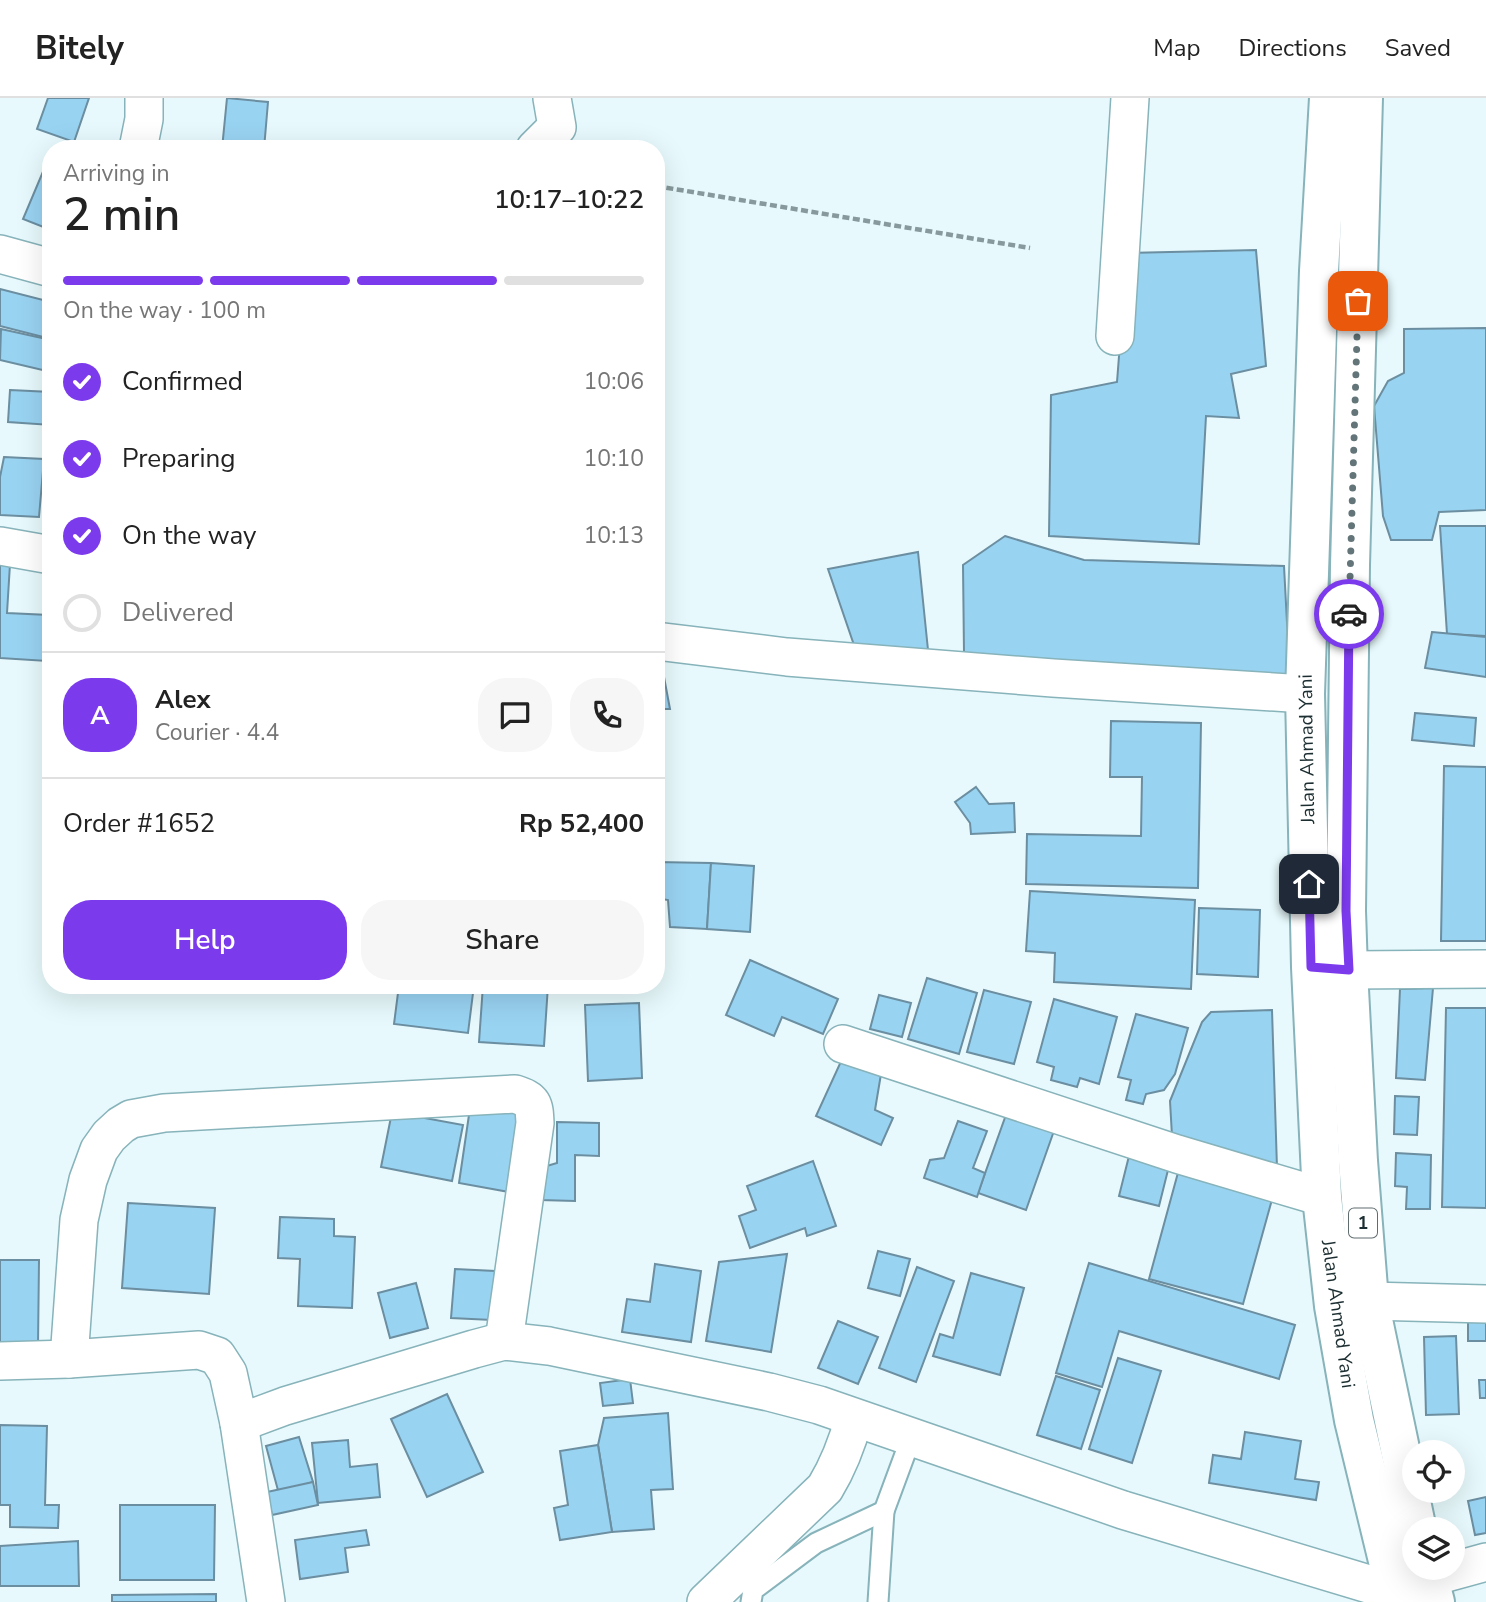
<!DOCTYPE html>
<html lang="en">
<head>
<meta charset="utf-8">
<style>
	:root { --surface:#fff; --page:#f6f6f6; --text:#222; --muted:#767676; --line:#e0e0e0; --accent:#7c3aed }
	body { margin:0; font-family:"Nunito Sans",sans-serif; background:var(--page); color:var(--text); height:100vh; display:flex; flex-direction:column; font-size:26px; white-space:nowrap }
	* { box-sizing:border-box; margin:0 }
	p { font-size:23px; color:var(--muted) }
	.icon { flex:none; width:38px; height:38px; fill:none; stroke:currentColor; stroke-width:2; stroke-linecap:round; stroke-linejoin:round }
	.map { position:relative; flex:1; overflow:hidden }
	.panel { position:absolute; left:42px; top:42px; width:623px; height:854px; display:flex; flex-direction:column; background:var(--surface); border-radius:28px; box-shadow:0 7px 28px #0002 }
	.panel>* { flex:none }
	.tools { position:absolute; left:1402px; top:1342px; display:grid; gap:14px }
	.tools a { display:grid; place-items:center; width:63px; height:63px; border-radius:50%; background:var(--surface); box-shadow:0 7px 28px #0002; font-size:35px }
	.pin { position:absolute; display:grid; place-items:center; width:60px; height:60px; color:#fff; margin:-30px; border-radius:14px; box-shadow:0 4px 10px #0006 }
	.courier { position:absolute; display:grid; place-items:center; width:70px; height:70px; margin:-35px; border:5px solid #7c3aed; border-radius:50%; background:#fff; color:#222; box-shadow:0 2px 9px #0007 }
	.overview em { font-style:normal; font-weight:600 }
	.overview div { display:flex; flex-direction:column-reverse }
	.overview { display:flex; align-items:center; justify-content:space-between; height:119px; padding:0 21px }
	h1 { font-size:46px; font-weight:600; line-height:52px }
	.bar { display:grid; grid-template-columns:repeat(4,1fr); gap:10px 7px; align-content:center; height:84px; padding:0 21px }
	.bar i { height:9px; border-radius:5px; background:var(--line) }
	.bar .selected { background:var(--accent) }
	.bar p { grid-column:span 4 }
	.line { display:flex; align-items:center; gap:18px; padding:0 21px; border-top:2px solid var(--line) }
	.line div { flex:1 }
	.round { display:grid; place-items:center; flex:none; width:74px; height:74px; border-radius:28px; background:var(--page) }
	ol { padding:0 21px; list-style:none }
	li { display:flex; align-items:center; gap:21px; height:77px }
	li p { margin-inline-start:auto }
	li .icon { padding:7px; border-radius:50%; background:var(--accent); color:#fff; stroke-width:4 }
	li:last-child { color:var(--muted) }
	li i { width:38px; height:38px; border:4px solid var(--line); border-radius:50% }
	.action { display:flex; gap:14px; margin-top:auto; padding:14px 21px }
	.action a { flex:1; height:80px; border-radius:28px; background:var(--accent); color:#fff; font-size:28px; font-weight:600; line-height:80px; text-align:center }
	.action a+a { background:var(--page); color:var(--text) }
	header { display:flex; align-items:center; gap:42px; box-sizing:border-box; height:98px; padding:0 35px; background:var(--surface); border-bottom:2px solid var(--line) }
	header strong { font-size:33px }
	nav { display:flex; gap:38px; margin-inline-start:auto; font-size:24px }
	.map>svg:first-child { display:block }
	.building { fill:#99d3f2; stroke:#6b8ea0; stroke-width:2 }
	.lines { fill:none; stroke-linecap:round; stroke-linejoin:round }
	.lane-casing { stroke:#87b3ba; stroke-width:23 }
	.street-casing { stroke:#87b3ba; stroke-width:40 }
	.primary-casing { stroke:#87b3ba; stroke-width:42 }
	.path { stroke:#87999c; stroke-width:4.5; stroke-dasharray:7 3.5; stroke-linecap:butt }
	.lane { stroke:#fff; stroke-width:19 }
	.street { stroke:#fff; stroke-width:37 }
	.primary { stroke:#fff; stroke-width:38 }
	.done { stroke:#637578; stroke-width:7; stroke-dasharray:0 12.6 }
	.route { stroke:#7c3aed; stroke-width:9 }
	.labels { text-anchor:middle; dominant-baseline:central; stroke-width:5; stroke-linejoin:round; paint-order:stroke }
	.shield { fill:#fff; stroke:#606d6f; stroke-width:2 }
	.shield-label { font-size:18px; font-weight:bold; fill:#1c2e31 }
	.street-label { font-size:19px; fill:#1c2e31; stroke:#fff }
</style>
</head>
<body>
<header>
<strong>Bitely</strong>
<nav><a>Map</a><a>Directions</a><a>Saved</a></nav>
</header>
<div class="map">
<svg width="1486" height="1504" viewBox="0 0 1486 1504">
	<rect width="100%" height="100%" fill="#e7f9fc"/>
	<g class="building">
		<path d="M48,0H89L74,44L37,31Z"/>
		<path d="M227,0L268,4L264,51H222Z"/>
		<path d="M50,57H51V132L23,121Z"/>
		<path d="M1256,152L1266,268L1231,276L1239,320L1206,318L1199,446L1049,438L1051,297L1117,284L1127,155Z"/>
		<path d="M0,191L51,204V241L0,228Z"/>
		<path d="M1486,230V412L1439,414L1432,442H1391L1383,418L1374,308L1388,283L1404,275V231Z"/>
		<path d="M1,231L51,242V274L0,262Z"/>
		<path d="M10,292L51,294V327L8,324Z"/>
		<path d="M4,359L44,361L39,419L0,417V379Z"/>
		<path d="M1440,428H1486V538L1447,536Z"/>
		<path d="M1005,438L1084,462L1284,468L1290,582L964,555L963,467Z"/>
		<path d="M918,454L928,552L855,550L828,471Z"/>
		<path d="M0,465L10,466L7,515L49,517L47,563L0,560Z"/>
		<path d="M1432,534L1486,539V579L1425,570Z"/>
		<path d="M656,563H661L670,611H656Z"/>
		<path d="M1415,615L1476,620L1474,648L1412,642Z"/>
		<path d="M1111,623L1201,625L1198,790L1026,786L1027,736L1141,738L1142,679H1110Z"/>
		<path d="M1444,668L1486,669V843H1441Z"/>
		<path d="M976,689L989,706L1014,705L1015,734L971,736L970,725L955,704Z"/>
		<path d="M656,764L711,765L707,831L670,829L668,802L656,800Z"/>
		<path d="M711,765L754,768L750,834L707,831Z"/>
		<path d="M1030,793L1195,802L1191,891L1054,884L1055,855L1026,853Z"/>
		<path d="M1199,810L1260,812L1258,879L1197,876Z"/>
		<path d="M750,862L838,901L823,936L782,919L774,938L726,917Z"/>
		<path d="M927,880L977,895L959,956L908,941Z"/>
		<path d="M399,887H474L468,935L394,926Z"/>
		<path d="M483,887H548L544,948L479,944Z"/>
		<path d="M1433,890L1425,982L1396,980L1400,891Z"/>
		<path d="M984,892L1031,904L1014,966L967,954Z"/>
		<path d="M879,897L911,905L902,939L870,931Z"/>
		<path d="M1054,901L1117,919L1099,986L1080,980L1077,989L1051,982L1054,969L1037,964Z"/>
		<path d="M639,905L642,980L588,983L585,907Z"/>
		<path d="M1446,910H1486V1110L1442,1109Z"/>
		<path d="M1272,912L1277,1070L1172,1038L1170,1003L1202,924L1211,914Z"/>
		<path d="M1136,916L1188,930L1175,976L1164,992L1146,996L1143,1006L1126,1002L1131,982L1118,979Z"/>
		<path d="M843,959L881,976L875,1012L893,1020L881,1047L816,1018Z"/>
		<path d="M1395,998L1419,999L1417,1037L1394,1036Z"/>
		<path d="M521,1008L509,1094L459,1085L470,1010Z"/>
		<path d="M392,1014L463,1027L452,1083L381,1069Z"/>
		<path d="M1007,1014L1055,1030L1026,1112L978,1095Z"/>
		<path d="M958,1023L987,1033L973,1070L985,1075L977,1099L924,1080L930,1062L944,1060Z"/>
		<path d="M557,1024L599,1025V1058L575,1057V1103L540,1102V1070L557,1065Z"/>
		<path d="M1130,1054L1170,1064L1159,1108L1119,1098Z"/>
		<path d="M1396,1055L1431,1057L1430,1111H1406L1407,1089L1395,1088Z"/>
		<path d="M813,1063L836,1128L807,1138L805,1130L750,1150L739,1118L756,1112L747,1088Z"/>
		<path d="M1179,1071L1273,1098L1243,1206L1149,1181Z"/>
		<path d="M128,1105L215,1110L209,1196L122,1190Z"/>
		<path d="M280,1119L334,1121V1138L355,1139L352,1210L298,1208L300,1161L278,1160Z"/>
		<path d="M878,1153L910,1161L900,1198L868,1190Z"/>
		<path d="M787,1156L771,1254L706,1243L719,1164Z"/>
		<path d="M0,1162H39L38,1249L0,1248Z"/>
		<path d="M1089,1165L1295,1227L1279,1281L1119,1233L1102,1289L1056,1275Z"/>
		<path d="M655,1166L701,1173L691,1244L622,1234L627,1201L650,1204Z"/>
		<path d="M917,1169L954,1183L916,1284L879,1270Z"/>
		<path d="M455,1171L495,1173L492,1222L451,1220Z"/>
		<path d="M971,1175L1024,1190L1000,1277L933,1258L940,1236L953,1240Z"/>
		<path d="M416,1185L428,1230L390,1240L378,1195Z"/>
		<rect x="1468" y="1211" width="18" height="32"/>
		<path d="M838,1223L878,1239L858,1286L818,1270Z"/>
		<path d="M1456,1238L1459,1316L1426,1317L1424,1239Z"/>
		<path d="M1118,1260L1161,1273L1132,1365L1089,1351Z"/>
		<path d="M1056,1278L1100,1292L1081,1351L1037,1337Z"/>
		<path d="M630,1281L633,1305L603,1308L600,1285Z"/>
		<path d="M1479,1282H1486V1300H1480Z"/>
		<path d="M447,1296L483,1374L427,1399L391,1321Z"/>
		<path d="M668,1315L673,1391L651,1392L654,1431L612,1434L598,1347L604,1320Z"/>
		<path d="M0,1327L47,1328L45,1407H59L58,1430L10,1429V1407H0Z"/>
		<path d="M1245,1334L1301,1343L1295,1381L1319,1384L1316,1402L1209,1385L1213,1357L1241,1361Z"/>
		<path d="M299,1339L313,1384L279,1396L266,1348Z"/>
		<path d="M348,1342L350,1369L377,1366L380,1399L318,1405L312,1345Z"/>
		<path d="M598,1347L612,1434L560,1442L554,1410L568,1407L560,1353Z"/>
		<path d="M313,1384L318,1407L272,1417L267,1394Z"/>
		<path d="M1486,1399V1435L1475,1437L1468,1403Z"/>
		<path d="M120,1407H215L214,1482H120Z"/>
		<path d="M366,1432L369,1447L345,1450L348,1474L300,1481L295,1442Z"/>
		<path d="M78,1443L79,1488H0V1448Z"/>
		<path d="M216,1496V1504H112V1497Z"/>
	</g>
	<g class="lines">
		<g class="lane-casing">
			<g id="lane">
				<path d="M751,1504L753,1492L816,1445L884,1413L911,1340"/>
				<path d="M878,1504L884,1413"/>
			</g>
		</g>
		<g class="street-casing">
			<g id="street">
				<path d="M138,51L144,21V0"/>
				<path d="M535,51L557,29L552,0"/>
				<path d="M0,156L51,170"/>
				<path d="M1115,238L1130,0"/>
				<path d="M0,448L51,457"/>
				<path d="M656,543L787,559L1053,580L1305,596"/>
				<path d="M1319,870L1348,872L1486,871"/>
				<path d="M843,946L1177,1056L1322,1099"/>
				<path d="M1369,1203L1486,1206"/>
				<path d="M69,1261L79,1122L88,1082L99,1052L109,1038L121,1027L131,1021L164,1015L515,996C534,1002 534,1006 535,1025L504,1243"/>
				<path d="M0,1263L69,1261L199,1252L217,1258L228,1275L239,1325L266,1504"/>
				<path d="M239,1325L285,1308L474,1251L504,1243L549,1248L769,1294L819,1307L1123,1412L1395,1494"/>
				<path d="M1428,1480L1486,1464"/>
				<path d="M706,1504L825,1390C839,1367 847,1346 854,1320"/>
			</g>
		</g>
		<g class="primary-casing">
			<g id="primary">
				<path d="M1329,0L1319,173L1305,596L1311,869L1322,1099L1334,1208L1354,1322L1398,1504"/>
				<path d="M1363,0L1350,467L1346,813L1348,872L1358,1063L1369,1203L1417,1432"/>
				<path d="M1426,1470L1435,1504"/>
			</g>
		</g>
		<path class="path" d="M656,88L1030,150"/>
		<use href="#lane" class="lane"/>
		<use href="#street" class="street"/>
		<use href="#primary" class="primary"/>
	</g>
	<g class="lines">
		<path class="done" d="M1349,516L1358,203"/>
		<path class="route" d="M1309,786L1311,869L1349,872L1346,813L1349,516"/>
	</g>
	<g class="labels">
		<rect class="shield" x="1349" y="1110.5" width="28" height="29" rx="5"/>
		<g class="shield-label">
			<text x="1363" y="1125">1</text>
		</g>
		<g class="street-label">
			<text transform="translate(1307 651) rotate(-91)">Jalan Ahmad Yani</text>
			<text transform="translate(1338 1216) rotate(82)">Jalan Ahmad Yani</text>
		</g>
	</g>
</svg>
<div class="tools">
<a><svg class="icon" aria-label="locate" viewBox="0 0 24 24"><circle cx="12" cy="12" r="6"/><path d="M12 2v4M12 18v4M2 12h4M18 12h4"/></svg></a>
<a><svg class="icon" aria-label="layers" viewBox="0 0 24 24"><path d="M12 4l9 5-9 5-9-5zM3 14l9 5 9-5"/></svg></a>
</div>
<div class="pin" style="left:1358px;top:203px;background:#ea580c"><svg class="icon" aria-label="bag" viewBox="0 0 24 24"><path d="M5 8h14l-1 12H6zM9 8a3 3 0 0 1 6 0"/></svg></div>
<div class="pin" style="left:1309px;top:786px;background:#1f2937"><svg class="icon" aria-label="home" viewBox="0 0 24 24"><path d="M3 11l9-7 9 7M6 9v11h12V9"/></svg></div>
<div class="courier" style="left:1349px;top:516px"><svg class="icon" aria-label="car" viewBox="0 0 24 24"><path d="M5 17H2v-5l4-1 3-4h7l3 4 3 1v5h-3M9 17h6M6 11h13"/><circle cx="7" cy="17" r="2"/><circle cx="17" cy="17" r="2"/></svg></div>
<section class="panel">
<div class="overview"><div><h1>2 min</h1><p>Arriving in</p></div><em>10:17–10:22</em></div>
<div class="bar"><i class="selected"></i><i class="selected"></i><i class="selected"></i><i></i><p>On the way · 100 m</p></div>
<ol>
<li><svg class="icon" aria-label="check" viewBox="0 0 24 24"><path d="M5 12l5 5 9-10"/></svg>Confirmed<p>10:06</p></li>
<li><svg class="icon" aria-label="check" viewBox="0 0 24 24"><path d="M5 12l5 5 9-10"/></svg>Preparing<p>10:10</p></li>
<li><svg class="icon" aria-label="check" viewBox="0 0 24 24"><path d="M5 12l5 5 9-10"/></svg>On the way<p>10:13</p></li>
<li><i></i>Delivered</li>
</ol>
<div class="line" style="height:126px"><b class="round" style="background:var(--accent);color:#fff">A</b><div><b>Alex</b><p>Courier · 4.4</p></div><a class="round"><svg class="icon" aria-label="chat" viewBox="0 0 24 24"><path d="M4 5h16v11H9l-5 4z"/></svg></a><a class="round"><svg class="icon" aria-label="phone" viewBox="0 0 24 24"><path d="M5 4h4l2 5-3 2q2 4 5 5l2-3 5 2v4C11 20 4 13 5 4z"/></svg></a></div>
<div class="line" style="height:91px"><div>Order #1652</div><b>Rp 52,400</b></div>
<div class="action"><a>Help</a><a>Share</a></div>
</section>
</div>
</body>
</html>
